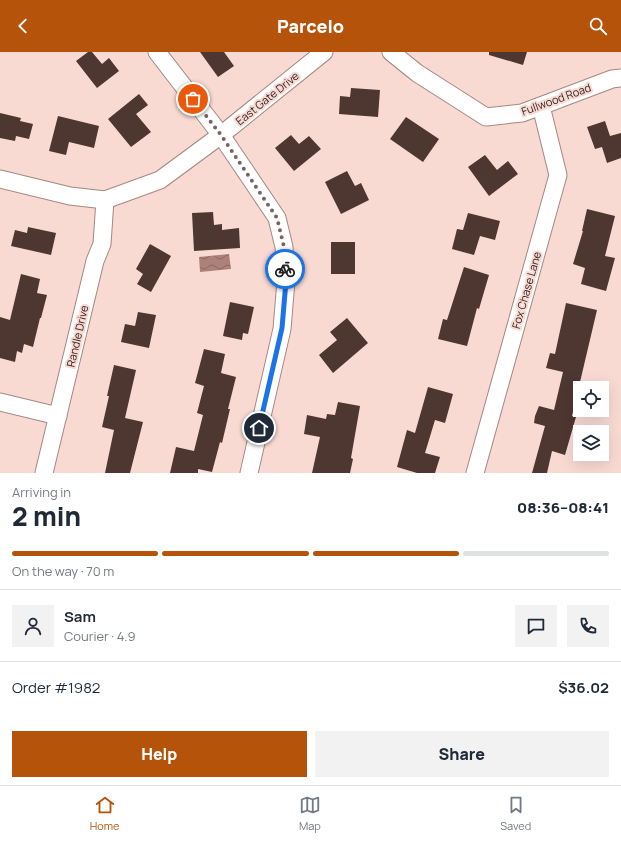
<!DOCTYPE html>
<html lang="en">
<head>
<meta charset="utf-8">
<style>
	:root { --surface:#fff; --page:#f2f2f3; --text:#1f2937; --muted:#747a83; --line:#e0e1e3; --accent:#b45309 }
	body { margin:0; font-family:Manrope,sans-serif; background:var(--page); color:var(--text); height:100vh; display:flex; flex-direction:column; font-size:15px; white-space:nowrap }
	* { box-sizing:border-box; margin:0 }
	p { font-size:13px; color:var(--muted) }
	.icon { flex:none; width:22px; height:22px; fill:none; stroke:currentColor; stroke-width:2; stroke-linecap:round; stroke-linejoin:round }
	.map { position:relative; height:421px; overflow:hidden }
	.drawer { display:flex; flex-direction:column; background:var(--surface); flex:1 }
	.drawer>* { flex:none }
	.controls { position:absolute; left:573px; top:329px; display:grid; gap:8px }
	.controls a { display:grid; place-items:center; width:36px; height:36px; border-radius:0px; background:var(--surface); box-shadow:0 4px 16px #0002; font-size:20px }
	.pin { position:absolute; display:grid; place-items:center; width:34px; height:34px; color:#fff; margin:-17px; border:2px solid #fff; border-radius:50%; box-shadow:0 1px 4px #0007 }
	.courier { position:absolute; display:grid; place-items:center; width:40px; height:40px; margin:-20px; border:3px solid #1a73e8; border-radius:50%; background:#fff; color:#222; box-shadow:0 1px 5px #0007 }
	.head em { font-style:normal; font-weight:800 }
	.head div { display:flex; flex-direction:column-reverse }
	.head { display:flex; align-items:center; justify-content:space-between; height:68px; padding:0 12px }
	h1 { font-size:26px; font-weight:800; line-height:30px }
	.bar { display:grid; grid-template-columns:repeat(4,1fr); gap:6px 4px; align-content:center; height:48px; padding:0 12px }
	.bar i { height:5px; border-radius:3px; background:var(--line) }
	.bar .active { background:var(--accent) }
	.bar p { grid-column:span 4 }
	.line { display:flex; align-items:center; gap:10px; padding:0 12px; border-top:1px solid var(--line) }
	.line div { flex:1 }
	.round { display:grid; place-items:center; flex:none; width:42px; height:42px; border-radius:0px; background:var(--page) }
	.action { display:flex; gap:8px; margin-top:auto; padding:8px 12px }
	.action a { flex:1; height:46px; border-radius:0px; background:var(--accent); color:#fff; font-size:16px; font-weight:800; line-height:46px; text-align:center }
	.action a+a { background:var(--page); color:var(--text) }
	header { display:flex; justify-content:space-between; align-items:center; height:52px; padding:0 12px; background:var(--accent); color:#fff; font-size:18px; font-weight:800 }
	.dock { display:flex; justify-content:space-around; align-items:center; height:56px; border-top:1px solid var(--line); background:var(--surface); font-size:11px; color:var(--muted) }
	.dock a { display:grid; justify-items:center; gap:2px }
	.dock .active { color:var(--accent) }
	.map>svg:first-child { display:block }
	.water { fill:url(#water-waves) }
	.building { fill:#4e3631 }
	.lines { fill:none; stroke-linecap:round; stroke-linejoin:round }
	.street-casing { stroke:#a58882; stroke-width:19 }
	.street { stroke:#fff; stroke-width:17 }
	.done { stroke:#776461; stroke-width:4; stroke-dasharray:0 7.2 }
	.route { stroke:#1a73e8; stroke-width:5 }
	.labels { text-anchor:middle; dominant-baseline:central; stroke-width:4; stroke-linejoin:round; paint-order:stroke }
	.street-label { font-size:11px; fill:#312523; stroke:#f9dad3 }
</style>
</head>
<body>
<header><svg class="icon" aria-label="back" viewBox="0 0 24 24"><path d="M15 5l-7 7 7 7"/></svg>Parcelo<svg class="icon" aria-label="search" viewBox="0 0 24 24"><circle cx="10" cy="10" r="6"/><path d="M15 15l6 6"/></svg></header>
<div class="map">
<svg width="621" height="421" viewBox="0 0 621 421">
	<defs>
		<pattern id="water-waves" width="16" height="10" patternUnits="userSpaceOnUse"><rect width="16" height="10" fill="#ac8178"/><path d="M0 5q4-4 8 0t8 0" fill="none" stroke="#8d6962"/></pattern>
	</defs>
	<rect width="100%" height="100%" fill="#f9dad3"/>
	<path class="water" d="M229,202L231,217L200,220L199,205Z"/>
	<g class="building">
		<path d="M88,0H92L102,12L109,6L119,19L97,36L76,9Z"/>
		<path d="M200,0H224L234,14L218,25Z"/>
		<path d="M489,0H527L523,13L489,3Z"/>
		<path d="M351,36L380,38L378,65L339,62L340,44L350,45Z"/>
		<path d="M139,42L148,53L136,62L151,80L131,95L108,67Z"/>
		<path d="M0,61L21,66L20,69L33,72L29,87L16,84L15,89L0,86Z"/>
		<path d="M58,64L99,74L94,96L69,90L66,103L49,99Z"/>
		<path d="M406,65L439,87L423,110L390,87Z"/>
		<path d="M605,69L610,84L621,81V106L607,111L602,95L595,97L587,75Z"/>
		<path d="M291,83L299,92L309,84L321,97L294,119L275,96Z"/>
		<path d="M485,103L497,118L508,109L518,122L489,144L468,115Z"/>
		<path d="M347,119L355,134L361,131L369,148L341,162L325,130Z"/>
		<path d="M587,157L615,164L605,204L615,206L606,239L581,232L585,216L573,212L583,179H582Z"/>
		<path d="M213,160L214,173L222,172V178L239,176L240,196L194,199L192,161Z"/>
		<path d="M468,161L500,169L495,188L480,184L474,203L452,197L457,177L463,178Z"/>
		<path d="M28,175L56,181L51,203L11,194L15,178L27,181Z"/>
		<rect x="331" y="190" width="24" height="32"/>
		<path d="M150,192L171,204L151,240L137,232L143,222L136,217Z"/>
		<path d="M464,215L489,223L479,257L477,256L467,294L438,287L443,267L447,268Z"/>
		<path d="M21,222L40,227L37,241L47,243L41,266H40L33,295L24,292L22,301L17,299L15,310L0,306V265L10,268Z"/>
		<path d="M230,250L254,255L248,282L243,281L242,288L223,284Z"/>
		<path d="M566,251L597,258L572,364L576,365L565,403L552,399L547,421H532L545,374L534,371L535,364L539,354L554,358L563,320L546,316L550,301L555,302Z"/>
		<path d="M138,260L156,263L149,296L121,290L125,272L135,274Z"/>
		<path d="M347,266L368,291L333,321L319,303L337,288L330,280Z"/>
		<path d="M204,297L225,302L221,321L236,325L228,357H230L222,391L220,390L212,420L198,417V421H170L176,395L194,399L203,363L197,361L204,334L195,331Z"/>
		<path d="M114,313L136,318L125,366L143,370L130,421H105L114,378L102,375L109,344H107Z"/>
		<path d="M428,335L453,342L445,371L435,368L425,401L440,405L435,421H417L397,415L407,378L415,381Z"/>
		<path d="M338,350L360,354L351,406L353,407L350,421H312L320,385L304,382L307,363L326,367L327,362L335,363Z"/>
	</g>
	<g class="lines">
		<g class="street-casing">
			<g id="street">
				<path d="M157,0L221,83L277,166L284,195L286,229L282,277L249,421"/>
				<path d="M391,0L417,21L486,65L522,61L612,27L621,26"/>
				<path d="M0,127L70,144L105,148L160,128L221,83L324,0"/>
				<path d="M0,350L58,364"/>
				<path d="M44,421L95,209L102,192L105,148"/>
				<path d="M475,421L558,123L541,54"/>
			</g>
		</g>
		<use href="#street" class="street"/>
	</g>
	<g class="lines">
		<path class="done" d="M193,47L221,83L277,166L284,195L285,217"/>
		<path class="route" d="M259,376L282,276L286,229L285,217"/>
	</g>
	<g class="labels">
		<g class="street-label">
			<text transform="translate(267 46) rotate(-39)">East Gate Drive</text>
			<text transform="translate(556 47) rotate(-20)">Fullwood Road</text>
			<text transform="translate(526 238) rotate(-74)">Fox Chase Lane</text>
			<text transform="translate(77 284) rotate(-77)">Randle Drive</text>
		</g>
	</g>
</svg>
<div class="controls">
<a><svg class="icon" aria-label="locate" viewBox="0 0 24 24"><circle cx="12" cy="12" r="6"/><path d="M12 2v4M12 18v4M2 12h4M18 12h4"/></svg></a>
<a><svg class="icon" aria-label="layers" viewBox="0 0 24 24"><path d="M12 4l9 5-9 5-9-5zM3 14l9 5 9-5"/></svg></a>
</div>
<div class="pin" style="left:193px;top:47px;background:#ea580c"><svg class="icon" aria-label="bag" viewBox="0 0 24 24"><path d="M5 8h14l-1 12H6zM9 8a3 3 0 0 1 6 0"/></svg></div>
<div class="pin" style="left:259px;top:376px;background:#1f2937"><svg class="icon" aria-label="home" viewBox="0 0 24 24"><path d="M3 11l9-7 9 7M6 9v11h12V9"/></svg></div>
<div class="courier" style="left:285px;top:217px"><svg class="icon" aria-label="bike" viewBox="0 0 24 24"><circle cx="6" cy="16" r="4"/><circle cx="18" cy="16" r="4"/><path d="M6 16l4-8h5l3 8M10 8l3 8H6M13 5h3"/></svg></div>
</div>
<section class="drawer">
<div class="head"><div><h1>2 min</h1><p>Arriving in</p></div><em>08:36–08:41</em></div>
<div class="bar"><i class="active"></i><i class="active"></i><i class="active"></i><i></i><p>On the way · 70 m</p></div>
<div class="line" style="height:72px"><a class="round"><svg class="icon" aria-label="person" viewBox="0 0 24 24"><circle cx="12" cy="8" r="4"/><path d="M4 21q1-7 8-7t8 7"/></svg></a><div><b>Sam</b><p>Courier · 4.9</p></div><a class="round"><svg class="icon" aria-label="chat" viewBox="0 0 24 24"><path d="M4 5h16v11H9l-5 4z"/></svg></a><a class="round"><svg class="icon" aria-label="phone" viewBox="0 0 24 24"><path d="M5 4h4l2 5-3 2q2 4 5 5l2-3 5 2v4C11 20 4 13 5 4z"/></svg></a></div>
<div class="line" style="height:52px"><div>Order #1982</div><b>$36.02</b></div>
<div class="action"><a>Help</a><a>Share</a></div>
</section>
<nav class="dock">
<a class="active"><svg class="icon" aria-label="home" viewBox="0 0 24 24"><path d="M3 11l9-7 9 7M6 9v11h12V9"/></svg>Home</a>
<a><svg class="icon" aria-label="map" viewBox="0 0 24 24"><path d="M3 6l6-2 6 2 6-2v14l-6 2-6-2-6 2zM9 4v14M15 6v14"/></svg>Map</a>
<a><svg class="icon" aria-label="saved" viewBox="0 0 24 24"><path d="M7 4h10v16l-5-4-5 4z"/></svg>Saved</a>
</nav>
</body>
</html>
